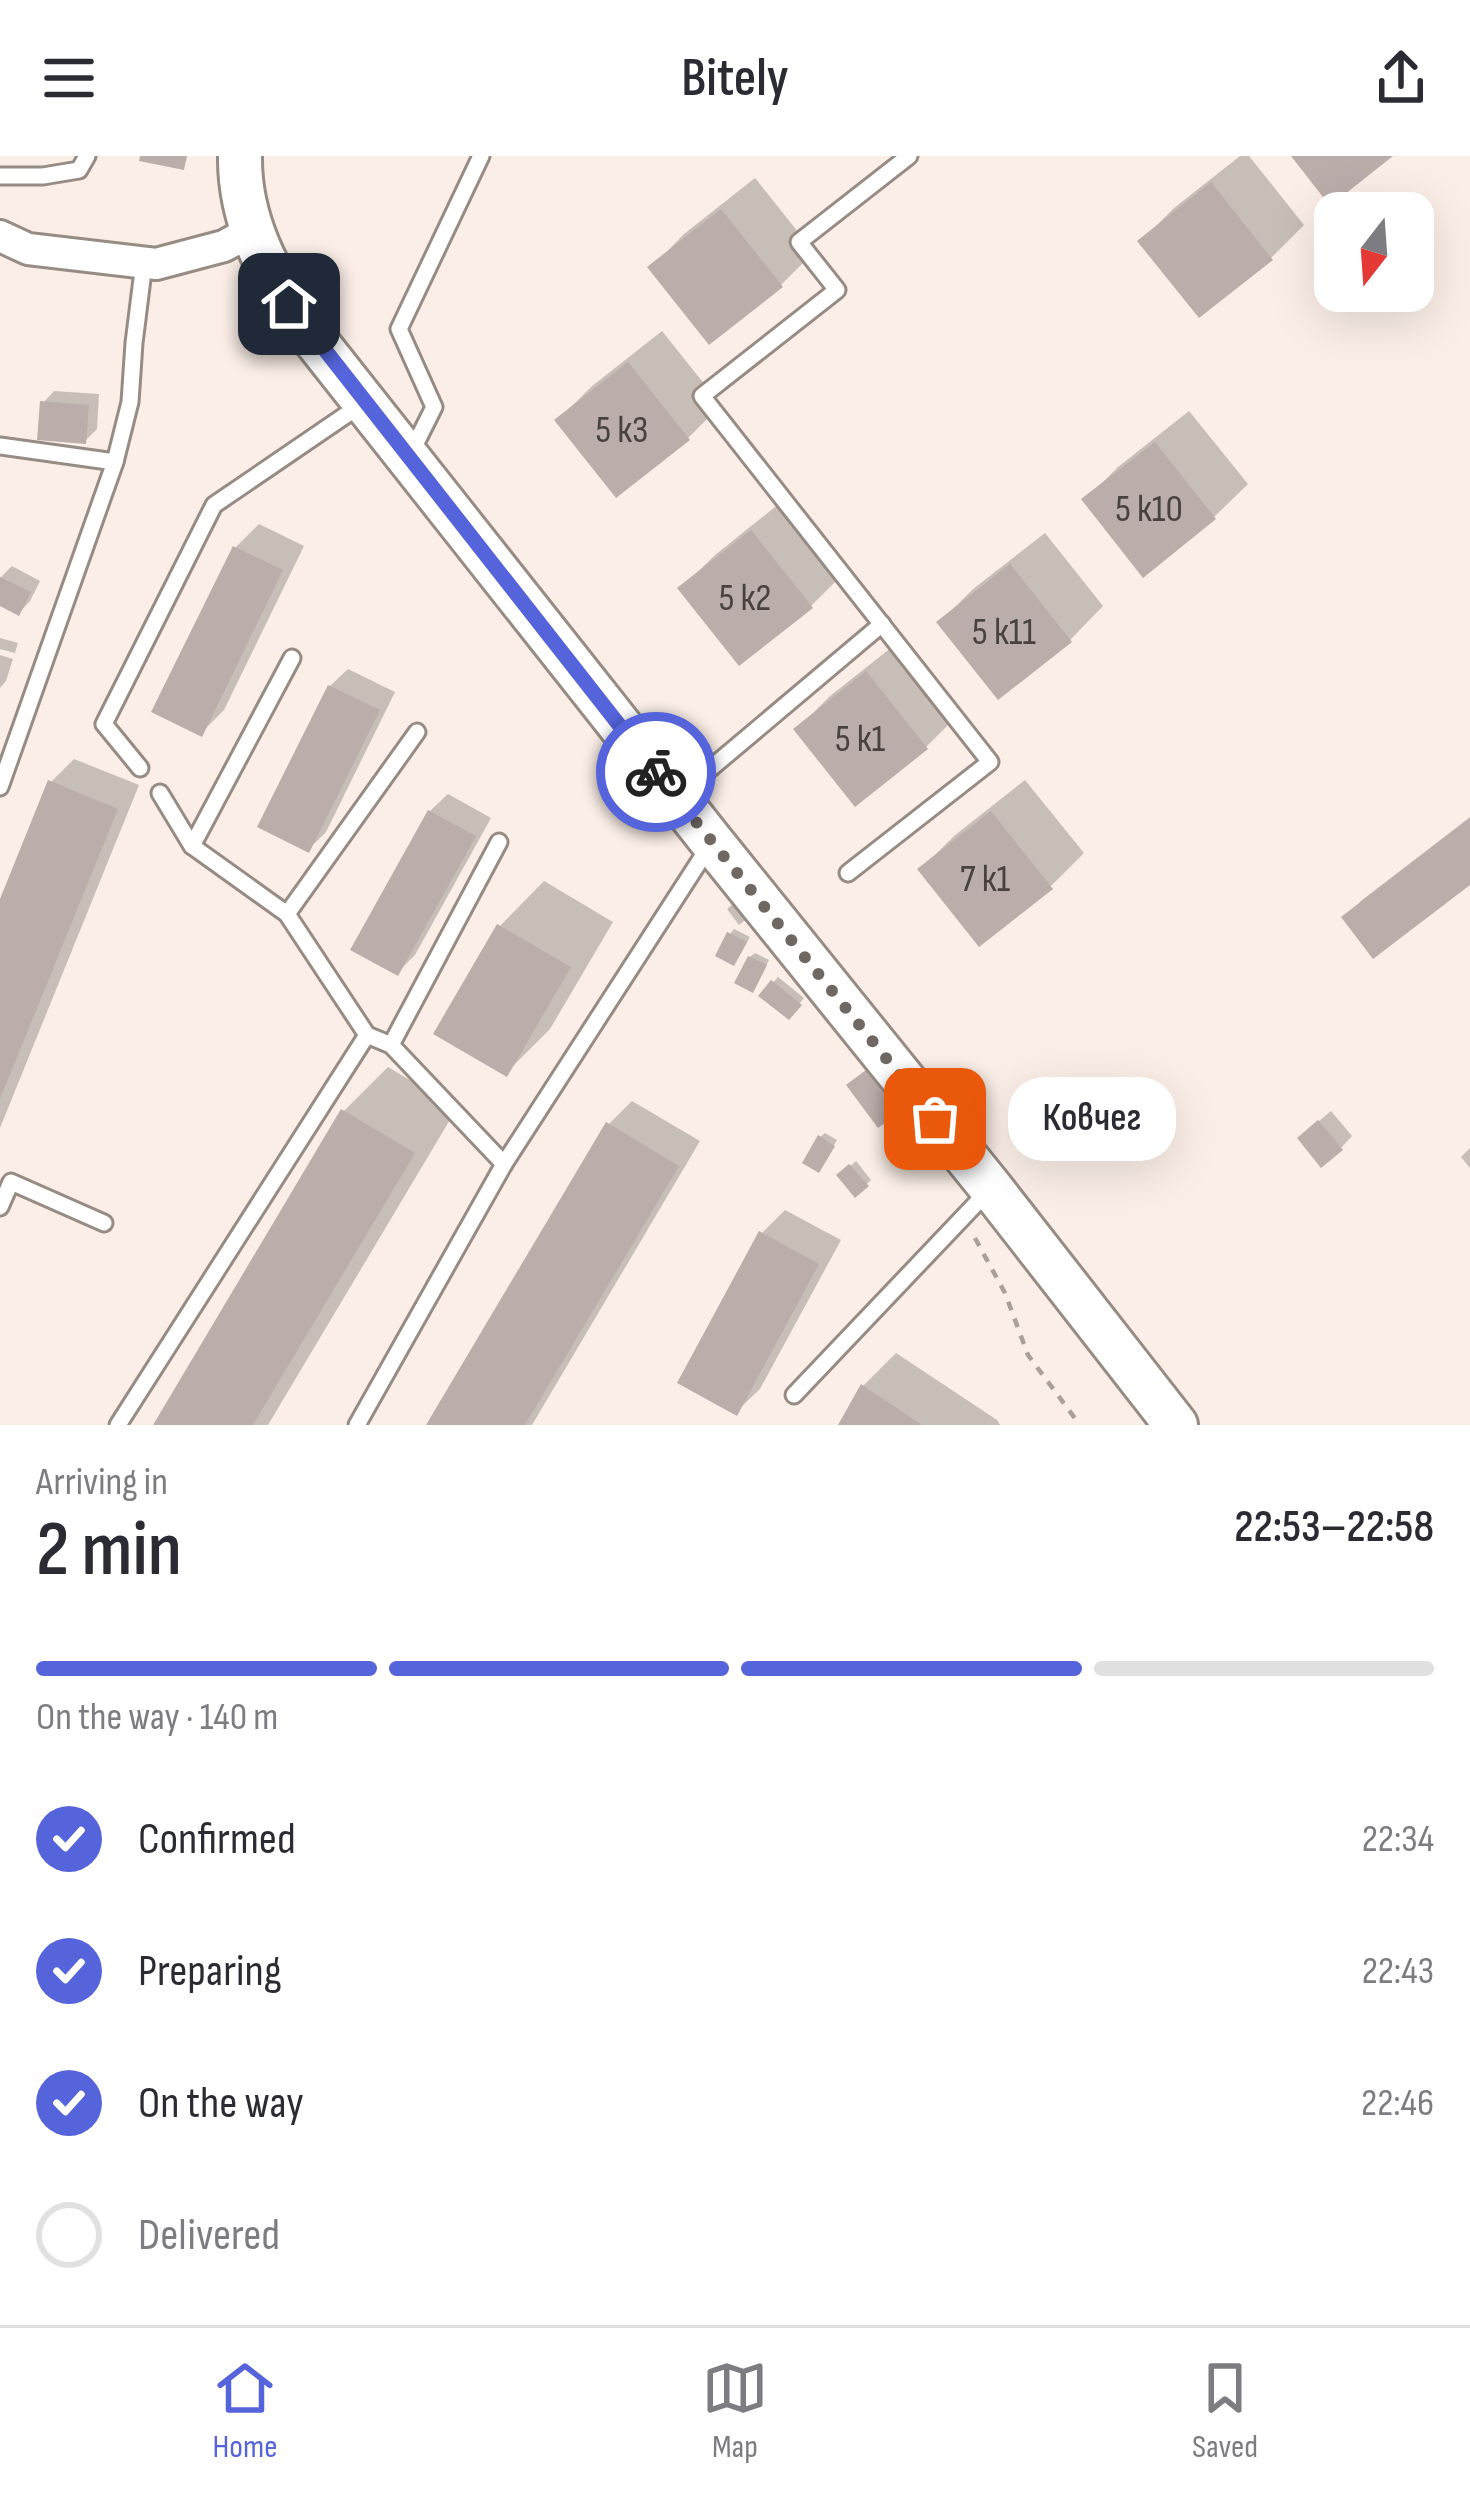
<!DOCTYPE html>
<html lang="en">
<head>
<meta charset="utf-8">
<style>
	:root { --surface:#fff; --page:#f7f7f7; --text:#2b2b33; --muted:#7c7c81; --line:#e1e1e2; --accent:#5564db }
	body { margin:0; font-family:"Sofia Sans Condensed",sans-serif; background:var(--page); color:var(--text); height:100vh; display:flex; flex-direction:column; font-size:45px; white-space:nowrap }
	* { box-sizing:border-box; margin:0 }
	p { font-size:39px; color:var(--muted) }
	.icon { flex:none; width:66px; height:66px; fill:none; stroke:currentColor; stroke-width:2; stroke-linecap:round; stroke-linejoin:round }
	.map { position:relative; height:1269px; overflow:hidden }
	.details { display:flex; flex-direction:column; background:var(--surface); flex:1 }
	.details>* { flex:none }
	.needle { width:78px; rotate:197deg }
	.buttons { position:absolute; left:1314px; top:36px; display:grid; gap:24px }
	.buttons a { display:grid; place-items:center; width:120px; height:120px; border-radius:24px; background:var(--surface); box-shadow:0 12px 48px #0002; font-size:60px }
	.pin { position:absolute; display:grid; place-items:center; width:102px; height:102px; color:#fff; margin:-51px; border-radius:24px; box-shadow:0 6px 18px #0006 }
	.courier { position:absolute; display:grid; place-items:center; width:120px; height:120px; margin:-60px; border:9px solid #5564db; border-radius:50%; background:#fff; color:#222; box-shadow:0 3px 15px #0007 }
	.bubble { position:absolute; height:84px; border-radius:36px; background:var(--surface); box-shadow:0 12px 48px #0002; font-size:39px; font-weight:600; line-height:84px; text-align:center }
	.overview em { font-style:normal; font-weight:600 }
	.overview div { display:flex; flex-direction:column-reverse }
	.overview { display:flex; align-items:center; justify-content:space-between; height:204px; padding:0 36px }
	h1 { font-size:78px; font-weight:600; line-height:90px }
	.bar { display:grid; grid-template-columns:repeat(4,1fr); gap:18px 12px; align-content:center; height:144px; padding:0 36px }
	.bar i { height:15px; border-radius:9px; background:var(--line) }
	.bar .current { background:var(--accent) }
	.bar p { grid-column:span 4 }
	ol { padding:0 36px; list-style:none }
	li { display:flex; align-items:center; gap:36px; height:132px }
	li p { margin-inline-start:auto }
	li .icon { padding:12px; border-radius:50%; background:var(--accent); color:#fff; stroke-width:4 }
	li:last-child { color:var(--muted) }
	li i { width:66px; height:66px; border:6px solid var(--line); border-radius:50% }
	header { display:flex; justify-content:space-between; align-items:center; height:156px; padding:0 36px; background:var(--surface); font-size:54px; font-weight:600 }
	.tabs { display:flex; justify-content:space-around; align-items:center; height:168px; border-top:3px solid var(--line); background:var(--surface); font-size:33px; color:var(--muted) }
	.tabs a { display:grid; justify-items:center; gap:6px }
	.tabs .current { color:var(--accent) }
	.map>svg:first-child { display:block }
	.shadow { fill:#0003 }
	.building { fill:#bbadaa }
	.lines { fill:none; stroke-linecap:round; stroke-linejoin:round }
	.service-casing { stroke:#968c84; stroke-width:21 }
	.minor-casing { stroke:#968c84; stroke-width:36 }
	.secondary-casing { stroke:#968c84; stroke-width:48 }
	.path { stroke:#a9a09a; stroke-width:4.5; stroke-dasharray:9 9; stroke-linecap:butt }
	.service { stroke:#fff; stroke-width:15 }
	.minor { stroke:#fff; stroke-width:30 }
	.secondary { stroke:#fff; stroke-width:42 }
	.done { stroke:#6e6762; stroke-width:12; stroke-dasharray:0 21.6 }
	.route { stroke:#5564db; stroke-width:15 }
	.labels { text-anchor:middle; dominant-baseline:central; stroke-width:9; stroke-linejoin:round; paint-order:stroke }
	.number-label { font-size:39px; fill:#48423f }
</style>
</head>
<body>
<header><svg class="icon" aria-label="menu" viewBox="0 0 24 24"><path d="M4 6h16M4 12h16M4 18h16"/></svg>Bitely<svg class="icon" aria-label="share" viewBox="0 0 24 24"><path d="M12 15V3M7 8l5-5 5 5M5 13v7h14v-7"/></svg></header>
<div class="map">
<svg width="1470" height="1269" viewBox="0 0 1470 1269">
	<rect width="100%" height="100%" fill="#faeee6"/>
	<g class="shadow">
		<path d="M1240,0H1249L1304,69L1271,102L1141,85L1174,52Z"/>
		<path d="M755,22L814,96L781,129L651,112L684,78Z"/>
		<path d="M662,175L721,249L688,282L558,264L591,231Z"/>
		<path d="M54,235L99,238L97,273L85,285L43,247Z"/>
		<path d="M1189,255L1248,328L1214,361L1085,344L1118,311Z"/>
		<path d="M785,343L844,417L811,450L681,432L715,399Z"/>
		<path d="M259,368L304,390L224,554L201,577L236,391Z"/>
		<path d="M1045,377L1103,450L1070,484L940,466L973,433Z"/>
		<path d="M12,410L40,425L30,445L19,457L0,447V422Z"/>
		<path d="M0,482L18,487L15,497L0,493Z"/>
		<path d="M901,484L959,558L926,591L855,646L797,573L830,540Z"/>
		<path d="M0,499L13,503L6,525L0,532Z"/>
		<path d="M348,513L395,536L326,676L309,693L330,530Z"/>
		<path d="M74,603L139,629L0,972V751L51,626Z"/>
		<path d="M1025,624L1084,697L1051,730L921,713L954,680Z"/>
		<path d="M448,638L491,662L415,799L397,817L430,655Z"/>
		<path d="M1470,661V725L1345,761L1362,744Z"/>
		<path d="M544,725L613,766L550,873L506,917L500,770Z"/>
		<path d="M744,739L751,760L739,769L727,753Z"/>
		<path d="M734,773L750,781L738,802L730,778Z"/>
		<path d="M755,797L769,804L757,828L750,801Z"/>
		<path d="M778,821L804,842L789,860L762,839Z"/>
		<path d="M878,905L907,944L896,955L861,918Z"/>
		<path d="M388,911L457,952L268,1269H156L344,955Z"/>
		<path d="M632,945L700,985L532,1269H430L609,968Z"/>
		<path d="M1331,955L1352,980L1341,992L1312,971Z"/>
		<path d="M825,977L837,984L823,1009L820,981Z"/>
		<path d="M1470,992V1012L1461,1001Z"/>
		<path d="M856,1005L871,1024L856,1038L840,1019Z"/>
		<path d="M785,1054L841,1084L760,1233L736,1256L762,1077Z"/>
		<path d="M896,1197L997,1264L1000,1269H842L863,1230Z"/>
	</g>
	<g class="building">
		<path d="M140,0H187L184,14L139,5Z"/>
		<path d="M1291,0H1393L1330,50Z"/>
		<path d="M1211,26L1273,104L1199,162L1137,85Z"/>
		<path d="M721,53L783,131L709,189L647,111Z"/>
		<path d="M628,206L690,284L616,342L554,264Z"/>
		<path d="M40,245L89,249L86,288L37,284Z"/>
		<path d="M1155,286L1216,363L1143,422L1081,343Z"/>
		<path d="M751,374L813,452L739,510L677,432Z"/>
		<path d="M233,390L283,414L202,581L151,556Z"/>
		<path d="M1010,408L1072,486L998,544L936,466Z"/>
		<path d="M0,421L31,436L19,460L0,450Z"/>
		<path d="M866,515L928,593L855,651L793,573Z"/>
		<path d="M328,529L380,554L309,697L257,671Z"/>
		<path d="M48,624L118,653L0,943V743Z"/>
		<path d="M428,654L476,680L398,820L350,794Z"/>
		<path d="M991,655L1053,733L979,791L917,713Z"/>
		<path d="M1470,662V729L1373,803L1341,761Z"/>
		<path d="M497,768L571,811L507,921L433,878Z"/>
		<path d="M727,776L747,786L734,810L715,800Z"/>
		<path d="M748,800L767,809L753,837L734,827Z"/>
		<path d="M771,824L802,849L789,864L758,840Z"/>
		<path d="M866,914L898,958L878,972L846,929Z"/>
		<path d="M341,953L415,997L253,1269H153Z"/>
		<path d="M1318,964L1343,994L1321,1012L1297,982Z"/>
		<path d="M606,966L679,1010L525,1269H426Z"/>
		<path d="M818,979L835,990L819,1017L802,1007Z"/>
		<path d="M849,1008L869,1030L855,1042L836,1019Z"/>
		<path d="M759,1075L819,1108L737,1260L677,1227Z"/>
		<path d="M861,1228L922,1269H838Z"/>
	</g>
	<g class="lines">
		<g class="service-casing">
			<g id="service">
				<path d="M0,20H43L79,14L87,0"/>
				<path d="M0,290L115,306"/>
				<path d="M412,295L434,251L399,173L481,0"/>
				<path d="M140,612L104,568L214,349L362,248"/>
				<path d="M0,631L115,306L130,246L134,187L144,107"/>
				<path d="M160,637L192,690L287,758L367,879L391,889L504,1008L710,689"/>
				<path d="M679,639L882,468"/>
				<path d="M192,690L292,502"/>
				<path d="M848,717L990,606L702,240L837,134L799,86L909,0"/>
				<path d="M287,758L417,576"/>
				<path d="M391,889L499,686"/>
				<path d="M0,1051L11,1026L104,1067"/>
				<path d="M794,1239L989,1034"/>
				<path d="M118,1269L367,879"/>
				<path d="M357,1269L504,1008"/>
			</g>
		</g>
		<g class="minor-casing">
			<path id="minor" d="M0,80L28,93L156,108L224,90L251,75"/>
		</g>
		<g class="secondary-casing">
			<path id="secondary" d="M240,0C239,64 268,118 304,170L712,686L991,1032L1176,1269"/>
		</g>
		<path class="path" d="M975,1082L1005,1137L1028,1199L1080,1269"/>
		<use href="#service" class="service"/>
		<use href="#minor" class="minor"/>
		<use href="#secondary" class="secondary"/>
	</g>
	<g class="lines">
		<path class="done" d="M656,616L935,963"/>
		<path class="route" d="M289,148L656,616"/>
	</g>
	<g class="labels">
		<g class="number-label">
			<text x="622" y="274">5 к3</text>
			<text x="1149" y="353">5 к10</text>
			<text x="745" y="442">5 к2</text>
			<text x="1004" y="476">5 к11</text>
			<text x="860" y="583">5 к1</text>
			<text x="985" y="723">7 к1</text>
		</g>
	</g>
</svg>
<div class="buttons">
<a><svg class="needle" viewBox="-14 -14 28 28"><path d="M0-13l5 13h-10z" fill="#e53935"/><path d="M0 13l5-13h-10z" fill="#7c7c81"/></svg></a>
</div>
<div class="pin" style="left:935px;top:963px;background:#ea580c"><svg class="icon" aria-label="bag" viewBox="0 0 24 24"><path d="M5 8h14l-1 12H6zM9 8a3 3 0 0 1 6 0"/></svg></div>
<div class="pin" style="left:289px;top:148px;background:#1f2937"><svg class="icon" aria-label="home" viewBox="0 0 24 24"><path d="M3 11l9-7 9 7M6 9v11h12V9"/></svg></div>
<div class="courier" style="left:656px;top:616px"><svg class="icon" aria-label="bike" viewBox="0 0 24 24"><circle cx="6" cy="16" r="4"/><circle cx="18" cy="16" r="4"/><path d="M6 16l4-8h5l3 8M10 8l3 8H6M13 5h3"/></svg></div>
<div class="bubble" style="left:1008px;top:921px;width:168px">Ковчег</div>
</div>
<section class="details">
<div class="overview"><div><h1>2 min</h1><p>Arriving in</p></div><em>22:53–22:58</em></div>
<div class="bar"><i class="current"></i><i class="current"></i><i class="current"></i><i></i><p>On the way · 140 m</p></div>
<ol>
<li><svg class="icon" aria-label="check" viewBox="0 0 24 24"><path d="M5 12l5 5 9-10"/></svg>Confirmed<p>22:34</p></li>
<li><svg class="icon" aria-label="check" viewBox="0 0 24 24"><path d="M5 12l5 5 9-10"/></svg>Preparing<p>22:43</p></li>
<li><svg class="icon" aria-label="check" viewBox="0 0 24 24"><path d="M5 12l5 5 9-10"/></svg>On the way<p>22:46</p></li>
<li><i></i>Delivered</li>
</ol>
</section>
<nav class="tabs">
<a class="current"><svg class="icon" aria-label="home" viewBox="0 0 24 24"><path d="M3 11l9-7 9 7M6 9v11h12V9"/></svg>Home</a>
<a><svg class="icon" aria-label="map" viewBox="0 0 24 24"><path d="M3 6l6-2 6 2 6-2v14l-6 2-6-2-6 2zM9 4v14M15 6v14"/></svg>Map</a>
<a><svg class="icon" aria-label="saved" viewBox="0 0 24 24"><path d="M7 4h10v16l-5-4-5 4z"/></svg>Saved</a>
</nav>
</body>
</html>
